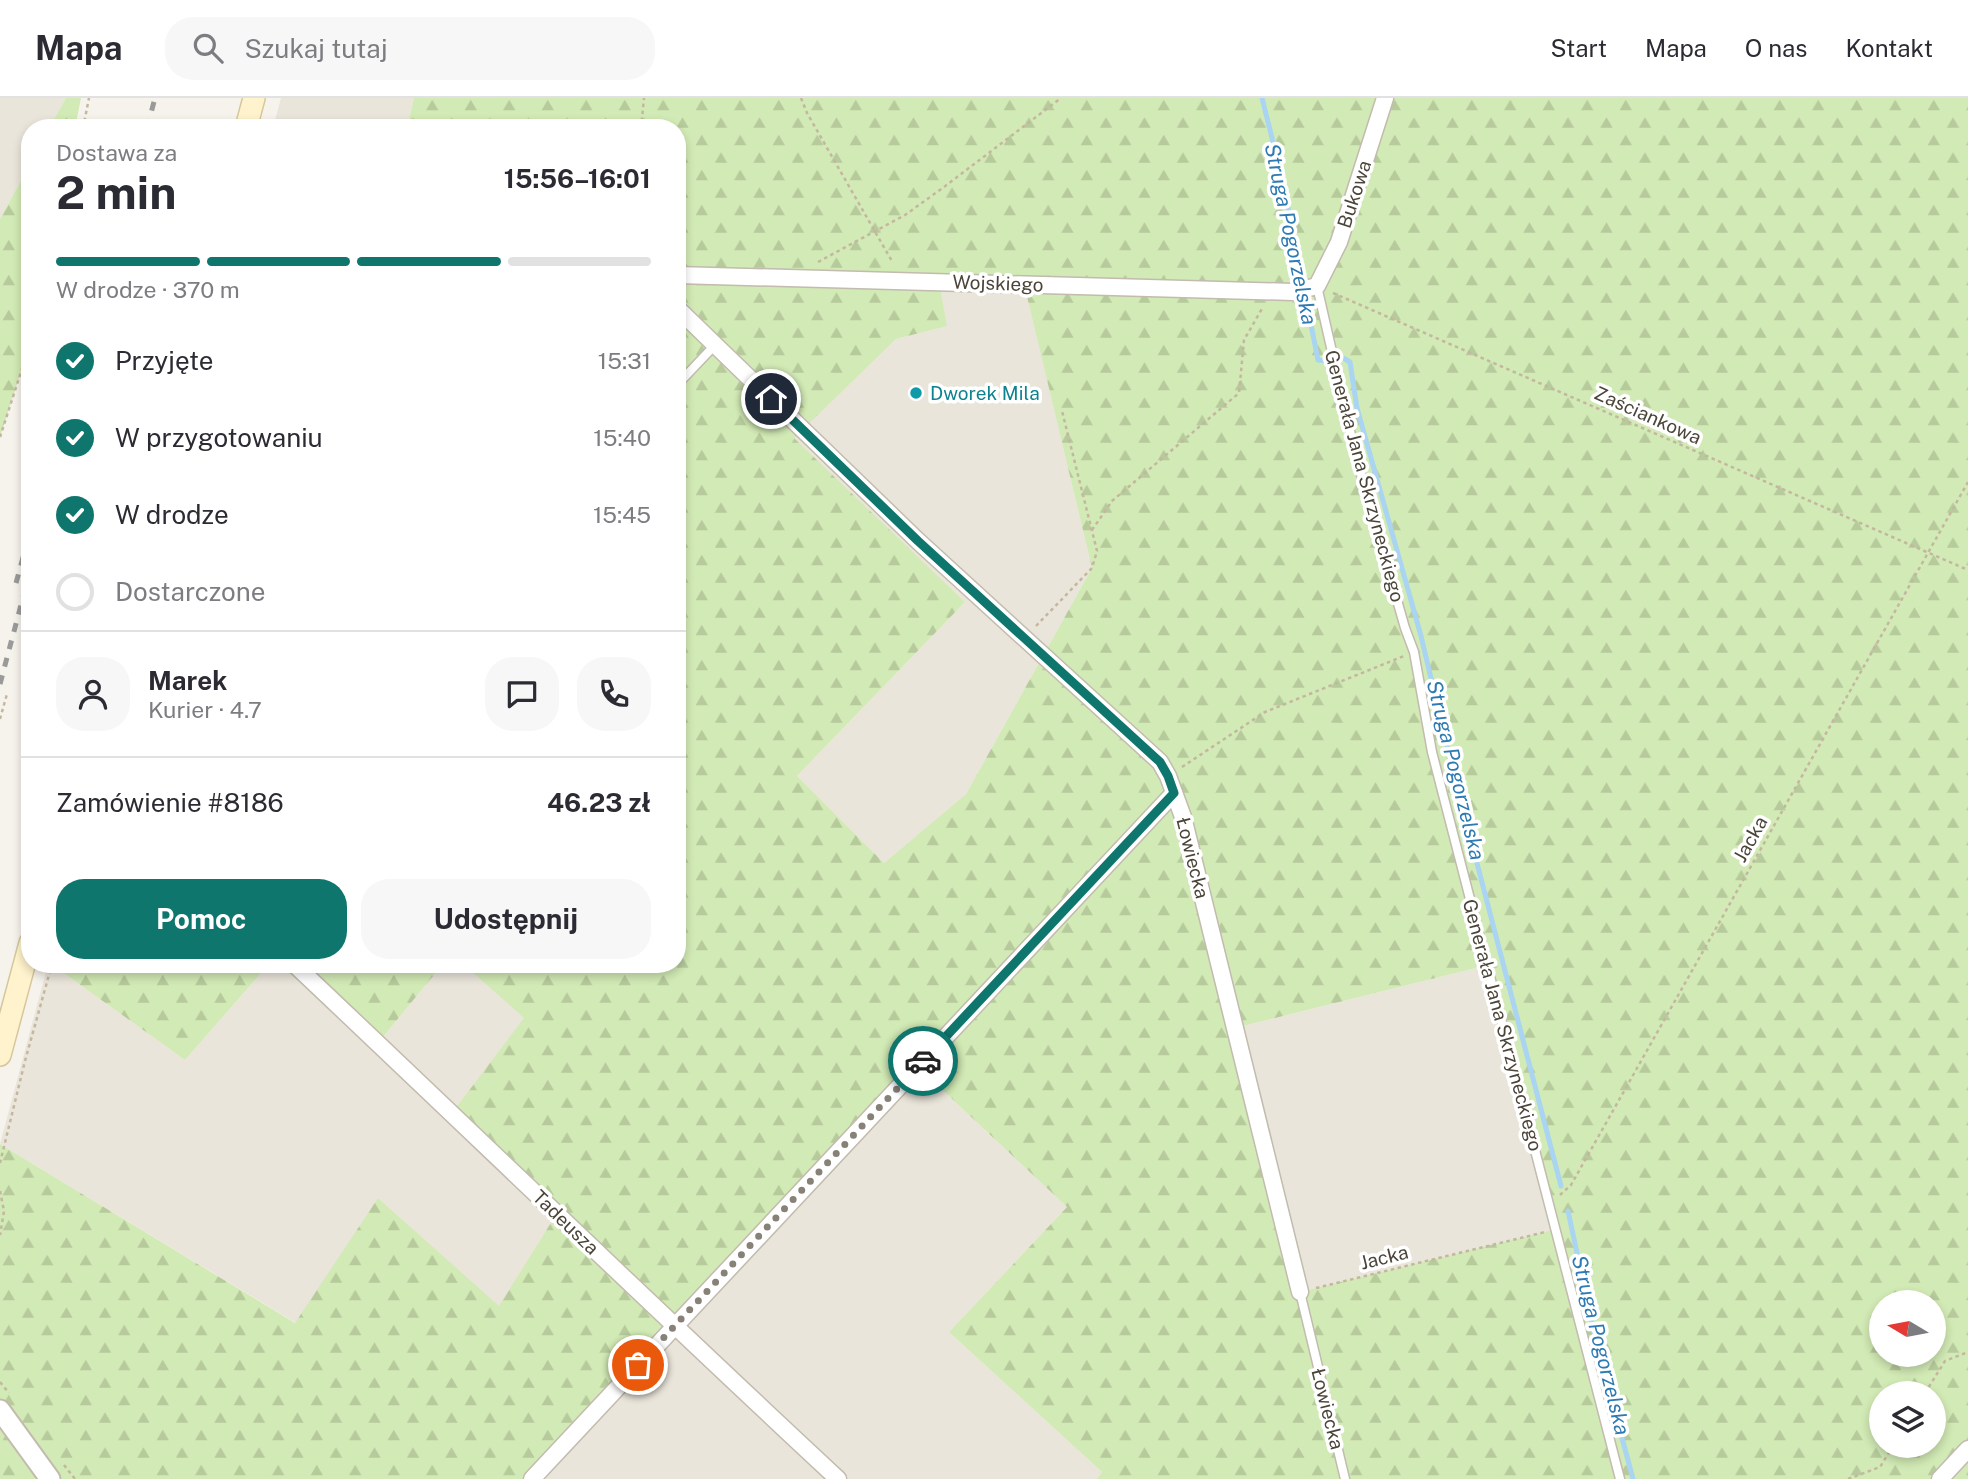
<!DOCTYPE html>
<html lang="pl">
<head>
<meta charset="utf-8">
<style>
	:root { --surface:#fff; --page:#f7f7f7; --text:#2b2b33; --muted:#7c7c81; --line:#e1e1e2; --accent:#0f766e }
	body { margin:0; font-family:"Public Sans",sans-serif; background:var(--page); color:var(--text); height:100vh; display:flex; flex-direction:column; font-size:26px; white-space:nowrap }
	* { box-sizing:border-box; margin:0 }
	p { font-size:23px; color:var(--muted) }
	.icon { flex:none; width:38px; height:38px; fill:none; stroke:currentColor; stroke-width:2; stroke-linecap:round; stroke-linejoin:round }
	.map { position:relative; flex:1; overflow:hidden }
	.panel { position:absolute; left:21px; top:21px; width:665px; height:854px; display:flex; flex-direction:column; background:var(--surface); border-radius:28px; box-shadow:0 4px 10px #0003 }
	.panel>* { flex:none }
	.needle { width:46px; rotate:280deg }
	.tools { position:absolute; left:1869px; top:1192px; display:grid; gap:14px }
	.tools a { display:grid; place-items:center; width:77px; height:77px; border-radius:50%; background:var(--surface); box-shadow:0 4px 10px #0003; font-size:35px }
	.pin { position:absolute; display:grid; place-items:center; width:60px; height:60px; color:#fff; margin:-30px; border:4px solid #fff; border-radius:50%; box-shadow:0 2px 7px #0007 }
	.courier { position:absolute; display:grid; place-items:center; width:70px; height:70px; margin:-35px; border:5px solid #0f766e; border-radius:50%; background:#fff; color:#222; box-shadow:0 2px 9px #0007 }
	.headline em { font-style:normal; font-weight:700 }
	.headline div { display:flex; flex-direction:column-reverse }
	.headline { display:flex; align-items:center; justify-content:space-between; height:119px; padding:0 35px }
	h1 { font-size:46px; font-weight:700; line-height:52px }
	.bar { display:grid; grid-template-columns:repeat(4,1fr); gap:10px 7px; align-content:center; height:84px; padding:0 35px }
	.bar i { height:9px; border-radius:5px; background:var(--line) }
	.bar .on { background:var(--accent) }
	.bar p { grid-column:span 4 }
	.line { display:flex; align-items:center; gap:18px; padding:0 35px; border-top:2px solid var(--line) }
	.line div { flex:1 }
	.round { display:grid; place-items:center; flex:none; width:74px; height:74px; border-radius:28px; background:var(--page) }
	ol { padding:0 35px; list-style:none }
	li { display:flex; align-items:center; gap:21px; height:77px }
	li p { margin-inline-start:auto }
	li .icon { padding:7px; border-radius:50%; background:var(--accent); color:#fff; stroke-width:4 }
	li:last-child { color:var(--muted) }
	li i { width:38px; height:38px; border:4px solid var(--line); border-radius:50% }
	.button { display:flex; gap:14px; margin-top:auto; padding:14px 35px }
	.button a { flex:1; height:80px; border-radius:28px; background:var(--accent); color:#fff; font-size:28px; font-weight:700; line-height:80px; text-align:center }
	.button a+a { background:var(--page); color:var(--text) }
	header { display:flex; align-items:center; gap:42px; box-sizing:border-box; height:98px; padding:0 35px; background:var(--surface); border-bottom:2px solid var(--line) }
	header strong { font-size:33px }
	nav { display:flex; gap:38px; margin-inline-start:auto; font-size:24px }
	.search { width:490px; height:63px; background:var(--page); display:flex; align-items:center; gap:18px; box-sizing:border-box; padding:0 24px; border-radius:28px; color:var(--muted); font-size:26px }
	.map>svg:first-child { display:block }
	.residential { fill:#eae5da }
	.forest { fill:url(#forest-firs); fill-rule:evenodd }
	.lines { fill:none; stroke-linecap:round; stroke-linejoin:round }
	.stream { stroke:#a9d4f2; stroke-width:5 }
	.service-casing { stroke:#c2bbae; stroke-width:11 }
	.minor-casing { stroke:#c2bbae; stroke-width:19 }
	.tertiary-casing { stroke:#c2bbae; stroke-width:23 }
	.secondary-casing { stroke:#d6c79b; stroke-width:24 }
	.path { stroke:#c4b79f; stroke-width:2.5; stroke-dasharray:3.5 3.5; stroke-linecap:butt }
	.service { stroke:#fff; stroke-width:8 }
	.minor { stroke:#fff; stroke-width:16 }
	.tertiary { stroke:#fff; stroke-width:19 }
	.secondary { stroke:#fff3cd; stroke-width:21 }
	.rail { stroke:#9a9a9a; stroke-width:5; stroke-dasharray:9 9; stroke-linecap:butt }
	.done { stroke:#878178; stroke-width:7; stroke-dasharray:0 12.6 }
	.route { stroke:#0f766e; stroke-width:9 }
	.culture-dot { fill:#0f9aa8; stroke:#fff; stroke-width:2.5 }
	.labels { text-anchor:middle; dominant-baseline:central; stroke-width:7; stroke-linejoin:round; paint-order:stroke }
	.street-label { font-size:19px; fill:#4b4439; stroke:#fff }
	.culture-label { font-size:19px; fill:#0d838f; stroke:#fff; text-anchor:start }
	.water-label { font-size:21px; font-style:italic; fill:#2e7ab2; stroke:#fff }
</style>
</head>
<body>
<header>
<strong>Mapa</strong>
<div class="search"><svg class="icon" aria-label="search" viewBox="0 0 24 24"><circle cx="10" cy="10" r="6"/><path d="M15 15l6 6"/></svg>Szukaj tutaj</div>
<nav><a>Start</a><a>Mapa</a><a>O nas</a><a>Kontakt</a></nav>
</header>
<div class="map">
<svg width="1968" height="1381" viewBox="0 0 1968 1381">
	<defs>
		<pattern id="forest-firs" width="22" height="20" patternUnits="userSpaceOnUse" patternTransform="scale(1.75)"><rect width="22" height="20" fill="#d2eab5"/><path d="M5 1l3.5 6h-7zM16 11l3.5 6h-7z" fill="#b6ca9c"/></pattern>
	</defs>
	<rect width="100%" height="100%" fill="#f6f3ec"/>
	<g class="residential">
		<path d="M0,0H66L49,30H30V66L0,121Z"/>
		<path d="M281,0H414L407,30H273Z"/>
		<path d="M939,183L1024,185L1092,470L966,696L884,765L797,678L965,504L793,340L896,241L946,228Z"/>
		<path d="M48,866H51L185,962L269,866H294L378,945L443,866H463L525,920L557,1115L499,1209L378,1100L296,1225L0,1046Z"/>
		<path d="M1488,867L1557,1131L1300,1194L1235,930Z"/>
		<path d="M918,969L1067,1109L949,1234L1102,1374L1097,1381H532Z"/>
	</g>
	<g class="forest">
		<path d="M66,0H81L75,30H49Z"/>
		<path d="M414,0H1968V1381H1097L1102,1374L949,1234L1067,1109L918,969L532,1381H0V1046L295,1225L378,1100L499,1208L557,1115L452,1015L524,920L463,866H677V30H407ZM939,184L1024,186L1092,470L966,696L884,765L797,678L965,504L794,340L896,241L947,228ZM1488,867L1556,1131L1300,1194L1235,930ZM1881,1204H1934V1256H1881ZM1881,1295H1934V1348H1881Z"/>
		<path d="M30,66V246L0,339V121Z"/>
		<path d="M51,866H269L185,962Z"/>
		<path d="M294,866H443L378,945Z"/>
	</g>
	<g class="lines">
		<g class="stream">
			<path d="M1262,0L1282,80L1318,262L1328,263"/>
			<path d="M1343,260L1350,264L1357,310L1421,538L1453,673L1561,1088"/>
			<path d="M1568,1113L1595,1239L1633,1381"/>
		</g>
		<g class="service-casing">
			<g id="service">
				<path d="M1317,188L1356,359L1405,530L1414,554L1432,654L1620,1381"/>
				<path d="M677,287L715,247"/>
				<path d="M1300,1194L1345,1381"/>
			</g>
		</g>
		<g class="minor-casing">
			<g id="minor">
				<path d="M677,177L1293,194L1317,188L1339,144L1385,0"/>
				<path d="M677,210L918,443L1160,664L1168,678L1183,719L1300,1194"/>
				<path d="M294,866C476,1038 655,1211 838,1381"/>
				<path d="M532,1381L1174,695"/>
				<path d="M1940,1381L1968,1351"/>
			</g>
		</g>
		<g class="tertiary-casing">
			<path id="tertiary" d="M0,1312L50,1381"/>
		</g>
		<g class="secondary-casing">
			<g id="secondary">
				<path d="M246,30L254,0"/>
				<path d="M0,957L30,845"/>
			</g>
		</g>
		<g class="path">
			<path d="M801,0L807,15L893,165"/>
			<path d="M83,30L89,0"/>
			<path d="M641,30L644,0"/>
			<path d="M818,164L905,117L944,89L1061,0"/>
			<path d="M1333,195L1968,472"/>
			<path d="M0,339L30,246"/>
			<path d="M1092,432L1112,403L1239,295L1244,242L1263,209"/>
			<path d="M1036,528L1092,470L1097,453L1062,313"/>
			<path d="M23,542L30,544"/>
			<path d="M0,621L7,596"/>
			<path d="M1182,669L1265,614L1404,558"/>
			<path d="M24,826L30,806"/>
			<path d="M0,1065L25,963L52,866"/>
			<path d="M0,1093L4,1113L0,1137"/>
			<path d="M1560,1097L1571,1087L1968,384"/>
			<path d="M1316,1190L1545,1134"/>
			<path d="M0,1284L9,1295"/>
			<path d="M1925,1295L1945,1263L1968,1254"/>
			<path d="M64,1367L75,1381"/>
			<path d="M1848,1381L1880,1369L1893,1348"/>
		</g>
		<use href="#service" class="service"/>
		<use href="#minor" class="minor"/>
		<use href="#tertiary" class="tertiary"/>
		<use href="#secondary" class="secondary"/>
		<g class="rail">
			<path d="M147,30L155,0"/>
			<path d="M16,485L30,434"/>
			<path d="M0,586L30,473"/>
		</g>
	</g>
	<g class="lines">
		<path class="done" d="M638,1267L923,963"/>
		<path class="route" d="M771,301L918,443L1160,664L1168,678L1174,695L923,963"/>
	</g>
	<circle class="culture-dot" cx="916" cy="295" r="7"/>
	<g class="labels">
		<g class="street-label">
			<text transform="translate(1354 96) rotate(-72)">Bukowa</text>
			<text transform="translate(998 185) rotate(2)">Wojskiego</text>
			<text transform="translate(1648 317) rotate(24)">Zaściankowa</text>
			<text transform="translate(1365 378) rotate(75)">Generała Jana Skrzyneckiego</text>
			<text transform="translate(1750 741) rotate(-61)">Jacka</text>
			<text transform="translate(1193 760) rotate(76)">Łowiecka</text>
			<text transform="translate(1503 927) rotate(75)">Generała Jana Skrzyneckiego</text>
			<text transform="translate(566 1124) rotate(44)">Tadeusza</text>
			<text transform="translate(1384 1159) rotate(-14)">Jacka</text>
			<text transform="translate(1328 1311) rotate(76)">Łowiecka</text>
		</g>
		<g class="culture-label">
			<text x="930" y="295">Dworek Mila</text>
		</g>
		<g class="water-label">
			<text transform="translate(1291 136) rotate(78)">Struga Pogorzelska</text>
			<text transform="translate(1456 672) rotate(76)">Struga Pogorzelska</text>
			<text transform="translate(1601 1247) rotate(76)">Struga Pogorzelska</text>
		</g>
	</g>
</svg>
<div class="tools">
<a><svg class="needle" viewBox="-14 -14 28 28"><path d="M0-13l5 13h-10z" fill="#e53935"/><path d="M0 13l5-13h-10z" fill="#7c7c81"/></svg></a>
<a><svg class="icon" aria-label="layers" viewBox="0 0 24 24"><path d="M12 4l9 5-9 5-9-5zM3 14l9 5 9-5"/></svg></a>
</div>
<div class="pin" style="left:638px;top:1267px;background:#ea580c"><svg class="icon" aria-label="bag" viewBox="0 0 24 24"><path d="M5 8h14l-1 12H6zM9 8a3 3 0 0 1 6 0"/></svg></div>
<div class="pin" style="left:771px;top:301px;background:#1f2937"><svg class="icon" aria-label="home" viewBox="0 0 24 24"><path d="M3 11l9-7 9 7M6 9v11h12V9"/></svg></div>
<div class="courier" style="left:923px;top:963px"><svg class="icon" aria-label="car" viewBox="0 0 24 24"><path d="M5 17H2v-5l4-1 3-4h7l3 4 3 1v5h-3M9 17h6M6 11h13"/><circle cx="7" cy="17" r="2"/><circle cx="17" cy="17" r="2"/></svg></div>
<section class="panel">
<div class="headline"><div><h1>2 min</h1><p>Dostawa za</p></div><em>15:56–16:01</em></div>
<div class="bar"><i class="on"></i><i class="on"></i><i class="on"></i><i></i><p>W drodze · 370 m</p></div>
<ol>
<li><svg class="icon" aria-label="check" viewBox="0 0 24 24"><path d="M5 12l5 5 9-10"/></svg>Przyjęte<p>15:31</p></li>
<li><svg class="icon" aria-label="check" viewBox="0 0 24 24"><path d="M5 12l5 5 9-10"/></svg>W przygotowaniu<p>15:40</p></li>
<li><svg class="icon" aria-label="check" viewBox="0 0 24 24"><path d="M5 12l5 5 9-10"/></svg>W drodze<p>15:45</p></li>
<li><i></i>Dostarczone</li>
</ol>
<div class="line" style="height:126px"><a class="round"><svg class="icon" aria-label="person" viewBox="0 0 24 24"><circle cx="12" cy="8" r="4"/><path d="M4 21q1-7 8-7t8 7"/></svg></a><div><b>Marek</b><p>Kurier · 4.7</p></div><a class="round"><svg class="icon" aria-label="chat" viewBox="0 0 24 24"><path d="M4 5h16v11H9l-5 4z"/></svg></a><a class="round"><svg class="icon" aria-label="phone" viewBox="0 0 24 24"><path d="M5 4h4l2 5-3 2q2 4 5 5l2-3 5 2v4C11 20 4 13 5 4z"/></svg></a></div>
<div class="line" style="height:91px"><div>Zamówienie #8186</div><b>46.23 zł</b></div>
<div class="button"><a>Pomoc</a><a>Udostępnij</a></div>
</section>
</div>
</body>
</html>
